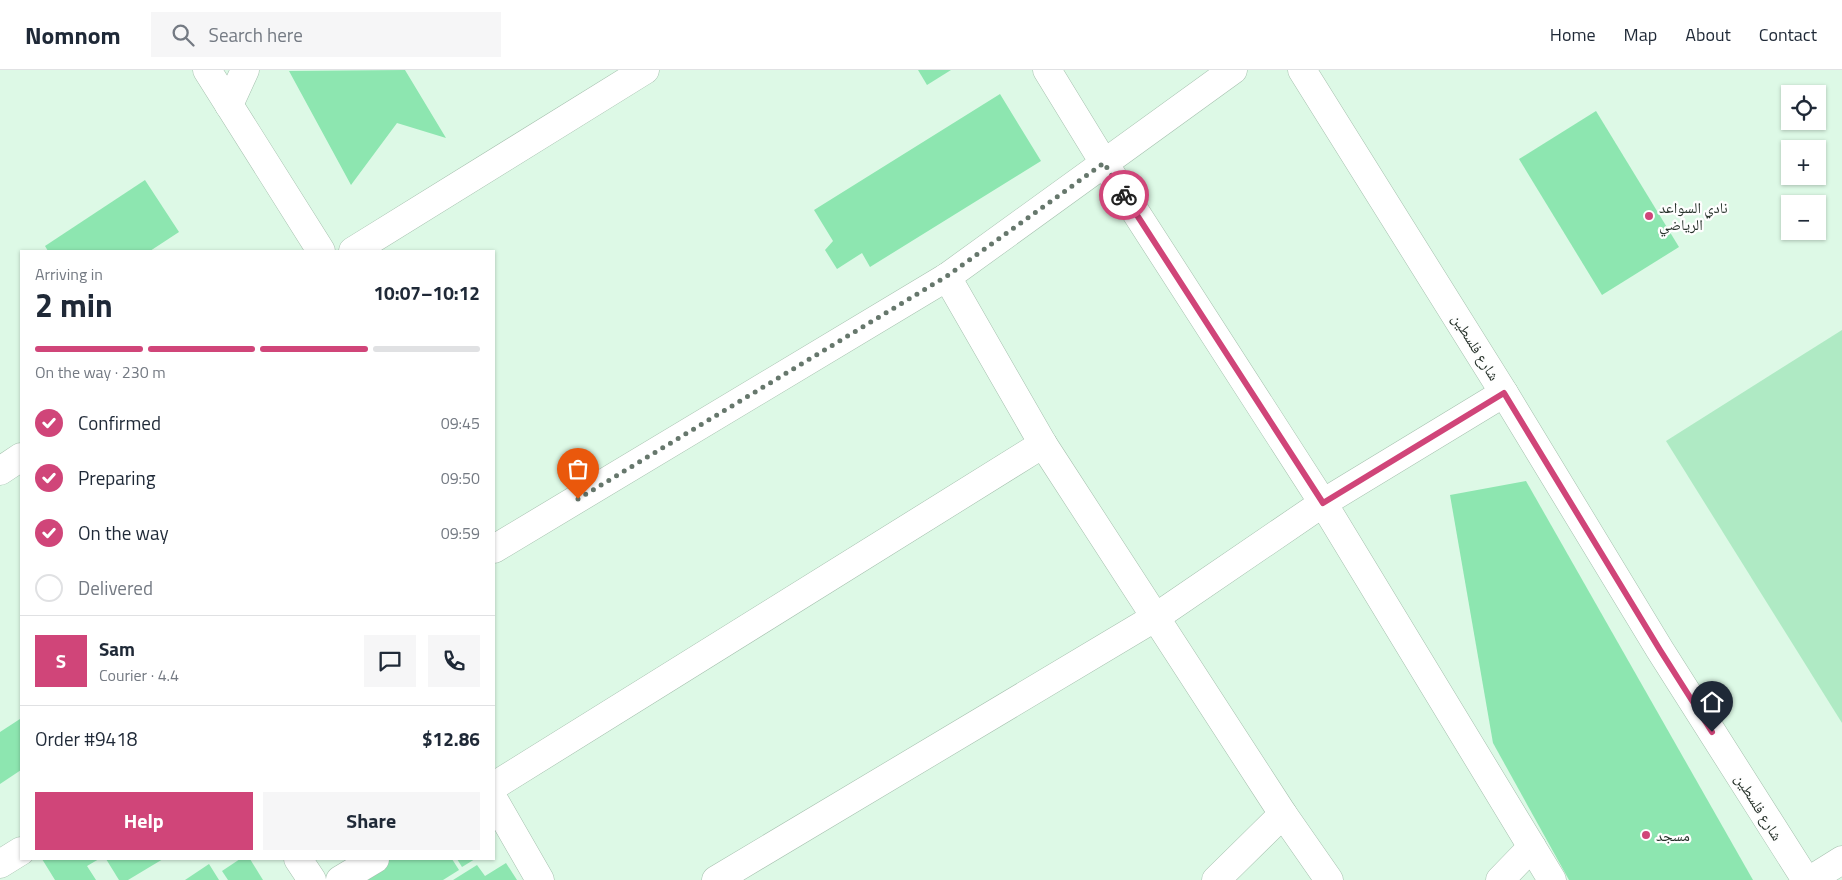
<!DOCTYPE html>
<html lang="en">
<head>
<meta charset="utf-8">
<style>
	:root { --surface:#fff; --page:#f6f6f7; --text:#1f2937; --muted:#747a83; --line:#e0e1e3; --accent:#d04579 }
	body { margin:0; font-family:"Titillium Web","Noto Naskh Arabic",sans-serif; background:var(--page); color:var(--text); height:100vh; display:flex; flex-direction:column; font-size:19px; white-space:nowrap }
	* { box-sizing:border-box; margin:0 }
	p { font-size:16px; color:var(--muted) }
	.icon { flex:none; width:28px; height:28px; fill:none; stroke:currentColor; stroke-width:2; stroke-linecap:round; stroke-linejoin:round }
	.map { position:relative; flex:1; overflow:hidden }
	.sheet { position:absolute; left:20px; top:180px; width:475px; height:610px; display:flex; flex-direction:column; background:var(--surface); border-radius:0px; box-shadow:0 1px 4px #0004 }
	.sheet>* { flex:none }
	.tools { position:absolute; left:1781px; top:15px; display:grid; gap:10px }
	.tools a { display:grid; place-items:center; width:45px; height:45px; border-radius:0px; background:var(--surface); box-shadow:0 1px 4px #0004; font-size:25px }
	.pin { position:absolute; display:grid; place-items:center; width:42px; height:42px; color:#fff; margin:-51px -21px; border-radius:50% 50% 50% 0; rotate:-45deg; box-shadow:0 0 5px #0007 }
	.pin .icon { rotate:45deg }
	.courier { position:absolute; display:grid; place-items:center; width:50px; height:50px; margin:-25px; border:4px solid #d04579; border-radius:50%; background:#fff; color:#222; box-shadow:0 1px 6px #0007 }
	.head em { font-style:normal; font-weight:700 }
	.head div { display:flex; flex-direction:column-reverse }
	.head { display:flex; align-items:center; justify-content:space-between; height:85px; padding:0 15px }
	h1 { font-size:32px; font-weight:700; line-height:38px }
	.bar { display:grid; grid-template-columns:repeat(4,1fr); gap:8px 5px; align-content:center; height:60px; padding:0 15px }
	.bar i { height:6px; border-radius:4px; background:var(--line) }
	.bar .current { background:var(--accent) }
	.bar p { grid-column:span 4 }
	.line { display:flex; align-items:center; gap:12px; padding:0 15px; border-top:1px solid var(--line) }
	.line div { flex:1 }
	.round { display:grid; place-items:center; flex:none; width:52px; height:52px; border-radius:0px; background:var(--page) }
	ol { padding:0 15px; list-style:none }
	li { display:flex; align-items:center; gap:15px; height:55px }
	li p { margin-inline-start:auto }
	li .icon { padding:5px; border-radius:50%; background:var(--accent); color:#fff; stroke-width:4 }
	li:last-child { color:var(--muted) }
	li i { width:28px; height:28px; border:2px solid var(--line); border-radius:50% }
	.primary-button { display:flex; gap:10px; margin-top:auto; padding:10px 15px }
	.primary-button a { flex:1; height:58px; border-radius:0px; background:var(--accent); color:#fff; font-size:20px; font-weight:700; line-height:58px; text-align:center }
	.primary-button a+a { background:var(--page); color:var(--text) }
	header { display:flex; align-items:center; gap:30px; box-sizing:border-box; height:70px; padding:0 25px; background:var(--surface); border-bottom:1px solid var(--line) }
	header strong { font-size:24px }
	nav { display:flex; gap:28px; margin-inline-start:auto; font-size:18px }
	.search { width:350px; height:45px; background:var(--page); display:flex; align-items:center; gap:12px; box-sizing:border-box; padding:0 18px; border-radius:0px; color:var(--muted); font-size:19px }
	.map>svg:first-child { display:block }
	.green { fill:#afeac4 }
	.building { fill:#8de6b0 }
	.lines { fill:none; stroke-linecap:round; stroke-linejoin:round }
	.street-casing { stroke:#a5c0ae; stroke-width:29 }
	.secondary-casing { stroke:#a5c0ae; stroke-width:29 }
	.street { stroke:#fff; stroke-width:28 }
	.secondary { stroke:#fff; stroke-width:28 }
	.done { stroke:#66776c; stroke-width:5; stroke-dasharray:0 9 }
	.route { stroke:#d04579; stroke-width:6 }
	.poi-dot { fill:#d04579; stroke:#fefefe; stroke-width:2 }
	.labels { text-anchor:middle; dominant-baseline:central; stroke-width:4.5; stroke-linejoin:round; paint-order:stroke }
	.poi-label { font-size:15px; fill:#26312a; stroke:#fefefe; text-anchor:start }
	.street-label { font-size:15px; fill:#26312a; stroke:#fefefe }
</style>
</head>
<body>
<header>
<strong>Nomnom</strong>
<div class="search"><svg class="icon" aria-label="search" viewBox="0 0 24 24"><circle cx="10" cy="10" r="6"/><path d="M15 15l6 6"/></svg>Search here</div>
<nav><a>Home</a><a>Map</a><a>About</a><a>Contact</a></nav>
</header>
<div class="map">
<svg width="1842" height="810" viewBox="0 0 1842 810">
	<rect width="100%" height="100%" fill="#ddf9e6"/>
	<path class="green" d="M1842,260V653L1666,371Z"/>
	<g class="building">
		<path d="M405,0L446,68L397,53L351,115L289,1Z"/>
		<path d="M918,0H951L927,15Z"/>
		<path d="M1000,24L1041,91L870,197L862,183L837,199L825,180L833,171L814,140Z"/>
		<path d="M1596,41L1679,177L1602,225L1519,89Z"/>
		<path d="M145,110L179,162L150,181H48L45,176Z"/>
		<path d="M1526,411L1753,810H1569L1493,673L1450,425Z"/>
		<path d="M20,649L21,700L0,714V662Z"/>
		<path d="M42,789H99L87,796L96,810H55Z"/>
		<path d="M106,789H163L128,810H119Z"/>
		<path d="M240,789H250L263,810H228L222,801Z"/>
		<path d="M386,789H452L459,800L443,810H369L364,802Z"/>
		<path d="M457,789H475L462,797Z"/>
		<path d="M506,793L517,810H453L477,795L485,806Z"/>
		<path d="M209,794L219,810H185Z"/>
	</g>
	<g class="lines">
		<g class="street-casing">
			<g id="street">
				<path d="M207,0L321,181"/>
				<path d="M1047,0L1104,93L1323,433L1552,810"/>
				<path d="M229,35L245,0"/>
				<path d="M353,181L645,0"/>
				<path d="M947,207L1043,374L1283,744L1329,810"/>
				<path d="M0,401L21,387"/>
				<path d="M494,479L947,207L1233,0"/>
				<path d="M494,716L1043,374"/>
				<path d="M494,730L540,810"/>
				<path d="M298,789L312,810"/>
				<path d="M0,794L21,781"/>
				<path d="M340,810L375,789"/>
				<path d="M716,810L1156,547L1323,433L1504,323"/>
				<path d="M1216,810L1283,744"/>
				<path d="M1500,810L1532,777"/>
			</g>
		</g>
		<g class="secondary-casing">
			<g id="secondary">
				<path d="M1302,0L1504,323L1660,580L1806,810"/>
				<path d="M1810,810L1842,790"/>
			</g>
		</g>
		<use href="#street" class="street"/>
		<use href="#secondary" class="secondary"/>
	</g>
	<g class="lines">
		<path class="done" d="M578,429L947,206L1104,93L1124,125"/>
		<path class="route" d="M1124,125L1323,433L1504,323L1660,580L1712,662"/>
	</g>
	<g class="poi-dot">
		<circle cx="1649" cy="146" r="5"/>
		<circle cx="1646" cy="765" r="5"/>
	</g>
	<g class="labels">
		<g class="poi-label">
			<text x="1659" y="137">نادي السواعد<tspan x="1659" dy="17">الرياضي</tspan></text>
			<text x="1656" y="765">مسجد</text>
		</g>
		<g class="street-label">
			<text transform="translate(1476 277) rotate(58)">شارع فلسطين</text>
			<text transform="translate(1759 737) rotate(58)">شارع فلسطين</text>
		</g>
	</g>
</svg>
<div class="tools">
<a><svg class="icon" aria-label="locate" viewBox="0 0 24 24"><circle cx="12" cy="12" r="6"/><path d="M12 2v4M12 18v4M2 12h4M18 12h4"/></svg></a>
<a>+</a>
<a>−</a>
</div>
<div class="pin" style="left:578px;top:429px;background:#ea580c"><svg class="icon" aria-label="bag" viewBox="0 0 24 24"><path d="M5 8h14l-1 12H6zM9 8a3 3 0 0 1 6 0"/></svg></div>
<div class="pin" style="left:1712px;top:662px;background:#1f2937"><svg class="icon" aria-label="home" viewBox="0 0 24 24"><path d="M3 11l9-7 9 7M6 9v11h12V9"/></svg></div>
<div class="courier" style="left:1124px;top:125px"><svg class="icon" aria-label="bike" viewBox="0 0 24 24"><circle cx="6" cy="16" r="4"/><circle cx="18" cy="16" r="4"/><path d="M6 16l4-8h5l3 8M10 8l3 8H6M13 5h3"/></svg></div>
<section class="sheet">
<div class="head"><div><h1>2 min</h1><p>Arriving in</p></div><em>10:07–10:12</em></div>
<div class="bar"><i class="current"></i><i class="current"></i><i class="current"></i><i></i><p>On the way · 230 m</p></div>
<ol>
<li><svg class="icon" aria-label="check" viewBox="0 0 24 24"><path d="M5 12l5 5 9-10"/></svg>Confirmed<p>09:45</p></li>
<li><svg class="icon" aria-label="check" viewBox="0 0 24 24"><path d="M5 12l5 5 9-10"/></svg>Preparing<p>09:50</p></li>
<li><svg class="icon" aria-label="check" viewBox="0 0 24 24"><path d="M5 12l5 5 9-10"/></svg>On the way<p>09:59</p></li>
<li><i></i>Delivered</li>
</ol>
<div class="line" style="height:90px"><b class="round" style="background:var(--accent);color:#fff">S</b><div><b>Sam</b><p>Courier · 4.4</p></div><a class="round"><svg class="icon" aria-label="chat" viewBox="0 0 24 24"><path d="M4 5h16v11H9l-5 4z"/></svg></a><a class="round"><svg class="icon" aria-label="phone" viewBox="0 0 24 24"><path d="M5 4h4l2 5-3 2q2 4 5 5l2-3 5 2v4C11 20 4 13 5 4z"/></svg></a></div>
<div class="line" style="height:65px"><div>Order #9418</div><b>$12.86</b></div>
<div class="primary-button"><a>Help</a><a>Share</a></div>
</section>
</div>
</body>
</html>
